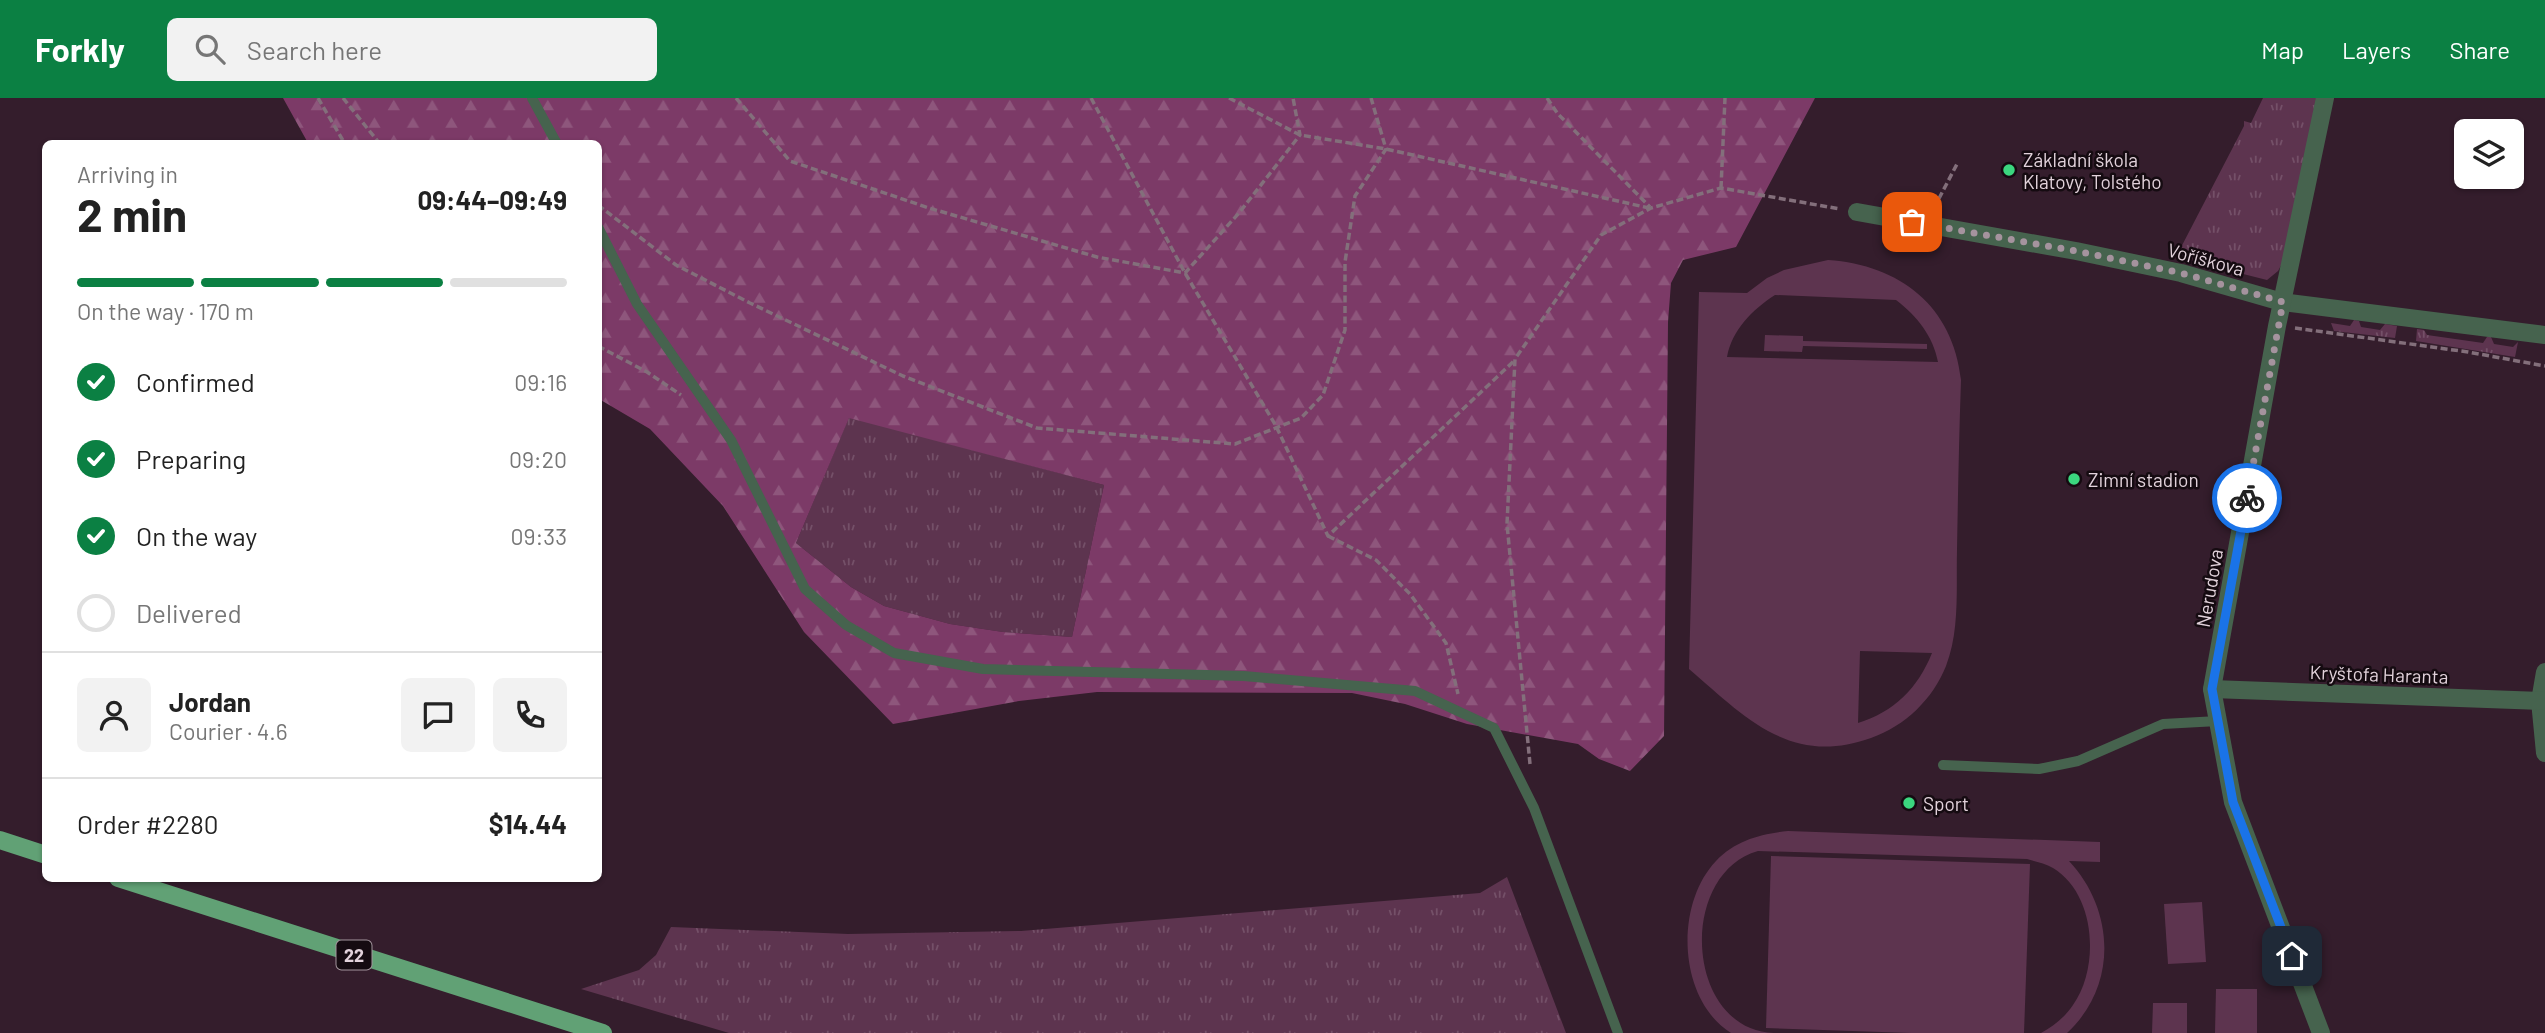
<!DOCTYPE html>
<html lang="en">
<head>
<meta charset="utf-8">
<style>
	:root { --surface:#fff; --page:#f2f2f2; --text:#222; --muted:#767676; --line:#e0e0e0; --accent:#0b8043 }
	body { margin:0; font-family:Barlow,sans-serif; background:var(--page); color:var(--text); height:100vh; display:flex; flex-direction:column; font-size:26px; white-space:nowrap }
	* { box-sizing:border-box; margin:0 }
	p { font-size:23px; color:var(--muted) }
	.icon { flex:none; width:38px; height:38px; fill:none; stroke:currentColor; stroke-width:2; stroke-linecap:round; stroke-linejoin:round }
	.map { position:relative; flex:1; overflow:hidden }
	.sheet { position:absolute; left:42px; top:42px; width:560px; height:742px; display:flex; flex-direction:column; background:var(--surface); border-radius:10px; box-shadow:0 2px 5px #0004 }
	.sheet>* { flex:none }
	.tools { position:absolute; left:2454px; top:21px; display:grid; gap:14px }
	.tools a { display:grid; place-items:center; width:70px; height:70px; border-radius:10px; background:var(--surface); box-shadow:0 2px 5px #0004; font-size:35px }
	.pin { position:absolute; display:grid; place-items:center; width:60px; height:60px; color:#fff; margin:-30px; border-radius:14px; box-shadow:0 4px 10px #0006 }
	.courier { position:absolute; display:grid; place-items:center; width:70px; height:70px; margin:-35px; border:5px solid #1a73e8; border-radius:50%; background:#fff; color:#222; box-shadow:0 2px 9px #0007 }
	.summary em { font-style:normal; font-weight:700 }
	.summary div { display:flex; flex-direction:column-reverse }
	.summary { display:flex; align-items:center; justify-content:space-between; height:119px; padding:0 35px }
	h1 { font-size:46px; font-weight:700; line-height:52px }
	.bar { display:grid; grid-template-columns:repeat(4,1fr); gap:10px 7px; align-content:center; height:84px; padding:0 35px }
	.bar i { height:9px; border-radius:5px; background:var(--line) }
	.bar .active { background:var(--accent) }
	.bar p { grid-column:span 4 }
	.line { display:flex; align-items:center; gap:18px; padding:0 35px; border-top:2px solid var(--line) }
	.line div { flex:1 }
	.round { display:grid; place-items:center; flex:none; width:74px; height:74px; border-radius:10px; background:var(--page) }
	ol { padding:0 35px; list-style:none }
	li { display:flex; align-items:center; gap:21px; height:77px }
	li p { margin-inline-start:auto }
	li .icon { padding:7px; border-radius:50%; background:var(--accent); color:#fff; stroke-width:4 }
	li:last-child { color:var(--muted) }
	li i { width:38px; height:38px; border:4px solid var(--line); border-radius:50% }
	header { display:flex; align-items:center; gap:42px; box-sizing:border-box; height:98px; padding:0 35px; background:var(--accent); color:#fff }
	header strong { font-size:33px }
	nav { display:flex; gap:38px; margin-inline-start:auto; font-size:24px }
	.search { width:490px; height:63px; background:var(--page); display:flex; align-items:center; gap:18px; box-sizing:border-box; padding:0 24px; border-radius:10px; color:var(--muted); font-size:26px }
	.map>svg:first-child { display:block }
	.grass { fill:url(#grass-tufts) }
	.forest { fill:url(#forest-firs); fill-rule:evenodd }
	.pitch { fill:#5d344f; fill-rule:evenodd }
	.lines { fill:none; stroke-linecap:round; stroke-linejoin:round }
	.path { stroke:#836f7b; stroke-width:3.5; stroke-dasharray:7 3.5; stroke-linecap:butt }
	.service { stroke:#46634e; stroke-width:10 }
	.minor { stroke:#46634e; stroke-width:18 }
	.primary { stroke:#61a175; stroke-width:18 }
	.done { stroke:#a5939e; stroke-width:7; stroke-dasharray:0 12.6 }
	.route { stroke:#1a73e8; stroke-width:9 }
	.poi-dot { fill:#3bd77f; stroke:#150b11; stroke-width:2.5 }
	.labels { text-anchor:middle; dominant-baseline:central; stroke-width:5; stroke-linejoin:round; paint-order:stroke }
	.shield { fill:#150b11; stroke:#a4969e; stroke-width:2 }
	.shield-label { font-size:18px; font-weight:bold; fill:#e2d2db }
	.poi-label { font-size:19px; fill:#e2d2db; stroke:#150b11; text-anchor:start }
	.street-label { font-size:19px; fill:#e2d2db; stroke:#150b11 }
</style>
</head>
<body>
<header>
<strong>Forkly</strong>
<div class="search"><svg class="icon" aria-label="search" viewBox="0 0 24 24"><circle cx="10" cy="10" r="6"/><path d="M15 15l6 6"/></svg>Search here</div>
<nav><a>Map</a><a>Layers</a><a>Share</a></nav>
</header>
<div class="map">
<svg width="2545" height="935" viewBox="0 0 2545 935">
	<defs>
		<pattern id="grass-tufts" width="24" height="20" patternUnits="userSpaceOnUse" patternTransform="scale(1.75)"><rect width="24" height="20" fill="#5d344f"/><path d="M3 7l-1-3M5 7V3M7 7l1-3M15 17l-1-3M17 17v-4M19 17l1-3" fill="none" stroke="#745068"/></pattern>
		<pattern id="forest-firs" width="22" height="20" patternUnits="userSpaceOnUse" patternTransform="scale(1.75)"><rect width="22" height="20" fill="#7c3a67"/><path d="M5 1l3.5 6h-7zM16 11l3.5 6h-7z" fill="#8e567c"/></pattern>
	</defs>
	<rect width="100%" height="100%" fill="#341d2c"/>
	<g class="grass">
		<path d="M2263,0H2318L2286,158L2278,173L2267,182L2176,159L2244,28V23L2251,25Z"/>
		<path d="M2354,222L2359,223L2361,229L2380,232L2385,226L2397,228L2395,240L2334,233L2331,225L2350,228Z"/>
		<path d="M2417,231L2424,232L2427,237L2483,245L2487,239H2491L2494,246L2513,249L2518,244L2515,259L2416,243Z"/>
		<path d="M849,319L1104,387L1072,539L1003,534L950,526L884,508L851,489L796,445Z"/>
		<path d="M1507,779L1566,935H729L581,891L639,872L656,857L671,829L848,836L1021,833L1480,795Z"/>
	</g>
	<path class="forest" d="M283,0H1815L1736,149L1683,162L1671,185L1668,224L1664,638L1630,673L1599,661L1578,646L1467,626L1405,606L1352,595L1097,594L1019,603L893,626L804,534L723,408L650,331L599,301L598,46L308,45ZM849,320L1104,387L1072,539L1003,534L950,526L884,508L851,489L796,445Z"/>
	<g class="pitch">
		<path d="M1828,162C1900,167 1953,208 1961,282C1959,339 1958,395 1957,452C1956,490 1960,532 1946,568C1933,601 1905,628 1871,640C1790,669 1745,619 1689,571L1699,194L1747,195L1767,180L1784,172ZM1775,197L1896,202C1917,218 1933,238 1938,264L1727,259C1732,232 1752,212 1775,197ZM1860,553L1932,555C1918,590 1894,614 1858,625Z"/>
		<path d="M1765,237L1803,238V243L1927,246V251L1803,248L1802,254L1764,253Z"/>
		<path d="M1788,733L2100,744V764L2069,763C2115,812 2118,888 2067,935H2041C2054,928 2065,919 2073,907C2100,869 2096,796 2053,770C2045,765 2036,764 2027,761L1758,753C1677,776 1685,932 1774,935H1731C1678,902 1674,807 1716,763C1736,742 1761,736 1788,733Z"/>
		<path d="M1771,758L2030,766L2024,935H1911L1766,930Z"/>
		<path d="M2202,804L2206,864L2168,866L2164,806Z"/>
		<path d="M2216,891H2257V935H2215Z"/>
		<path d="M2153,905H2187V935H2152Z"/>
	</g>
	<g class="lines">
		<g class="path">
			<path d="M318,0L345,46"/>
			<path d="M343,0L380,46"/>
			<path d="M736,0L790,63L929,110L1097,159L1185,175L1239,115L1300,37L1293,0"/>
			<path d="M1091,0L1185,175L1276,328L1328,438L1514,263"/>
			<path d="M1229,0L1300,37L1386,51L1649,110"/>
			<path d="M1547,0L1558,16L1650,109"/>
			<path d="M1721,90L1725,0"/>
			<path d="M598,107L676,167L750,205L903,278L1037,330L1235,346L1301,320L1323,297L1345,232V164L1355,98L1386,51L1371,0"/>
			<path d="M1934,110L1957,66"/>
			<path d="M2295,230L2468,254L2545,268"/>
			<path d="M598,248L647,274L681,297"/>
			<path d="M1328,438L1376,462L1410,496L1446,545L1458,596"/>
			<path d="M1530,666L1507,426L1515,261L1601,137L1651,110L1721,90L1840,111"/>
		</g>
		<g class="service">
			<path d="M532,0L557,46"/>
			<path d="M598,129L637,206L731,342L805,491L846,527L894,555L983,571L1244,578L1415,593L1494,630L1534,710L1618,935"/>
			<path d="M1943,667L2039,671L2078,663L2163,626L2218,623"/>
		</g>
		<g class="minor">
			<path d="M1857,114L2076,153L2181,175L2282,204L2545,237"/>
			<path d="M2545,574L2540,603L2545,655"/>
			<path d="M2212,591L2545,603"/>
			<path d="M2321,935L2233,704L2212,591L2277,228L2325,0"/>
		</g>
		<g class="primary">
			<path d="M0,742L46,757"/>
			<path d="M118,780L603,935"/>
		</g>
	</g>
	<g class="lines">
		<path class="done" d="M1912,124L2076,153L2181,175L2283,204L2247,400"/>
		<path class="route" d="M2247,400L2212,591L2233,704L2292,858"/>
	</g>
	<g class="poi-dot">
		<circle cx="2009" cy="72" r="7"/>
		<circle cx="2074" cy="381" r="7"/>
		<circle cx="1909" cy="705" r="7"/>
	</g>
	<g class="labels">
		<rect class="shield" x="336.5" y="842.5" width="35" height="29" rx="5"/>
		<g class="shield-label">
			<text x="354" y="857">22</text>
		</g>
		<g class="poi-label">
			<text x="2023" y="61">Základní škola<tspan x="2023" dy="22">Klatovy, Tolstého</tspan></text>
			<text x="2088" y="381">Zimní stadion</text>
			<text x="1923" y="705">Sport</text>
		</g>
		<g class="street-label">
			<text transform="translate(2206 161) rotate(15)">Voříškova</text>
			<text transform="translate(2209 490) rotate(-80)">Nerudova</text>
			<text transform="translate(2379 576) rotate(2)">Kryštofa Haranta</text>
		</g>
	</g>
</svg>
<div class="tools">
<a><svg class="icon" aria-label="layers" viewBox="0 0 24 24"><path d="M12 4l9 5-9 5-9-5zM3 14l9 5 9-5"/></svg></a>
</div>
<div class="pin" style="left:1912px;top:124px;background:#ea580c"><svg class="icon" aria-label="bag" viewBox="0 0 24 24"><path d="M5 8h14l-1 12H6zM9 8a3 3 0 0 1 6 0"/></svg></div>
<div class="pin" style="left:2292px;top:858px;background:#1f2937"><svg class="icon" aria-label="home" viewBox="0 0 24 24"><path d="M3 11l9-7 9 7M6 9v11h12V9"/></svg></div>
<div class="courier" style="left:2247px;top:400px"><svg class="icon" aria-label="bike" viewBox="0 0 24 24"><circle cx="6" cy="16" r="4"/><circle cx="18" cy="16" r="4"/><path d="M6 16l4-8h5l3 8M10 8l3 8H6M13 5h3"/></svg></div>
<section class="sheet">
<div class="summary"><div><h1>2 min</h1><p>Arriving in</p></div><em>09:44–09:49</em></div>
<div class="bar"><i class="active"></i><i class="active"></i><i class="active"></i><i></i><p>On the way · 170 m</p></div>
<ol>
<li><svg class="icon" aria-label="check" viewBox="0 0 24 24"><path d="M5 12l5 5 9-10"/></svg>Confirmed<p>09:16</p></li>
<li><svg class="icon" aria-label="check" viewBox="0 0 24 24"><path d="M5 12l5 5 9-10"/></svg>Preparing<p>09:20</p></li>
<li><svg class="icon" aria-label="check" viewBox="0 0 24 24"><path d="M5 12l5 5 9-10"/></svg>On the way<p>09:33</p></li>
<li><i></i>Delivered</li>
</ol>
<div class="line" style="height:126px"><a class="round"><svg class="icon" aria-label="person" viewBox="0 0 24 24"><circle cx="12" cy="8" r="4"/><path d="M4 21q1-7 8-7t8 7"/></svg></a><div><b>Jordan</b><p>Courier · 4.6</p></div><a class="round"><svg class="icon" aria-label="chat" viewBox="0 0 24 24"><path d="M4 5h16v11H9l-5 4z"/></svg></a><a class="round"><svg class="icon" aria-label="phone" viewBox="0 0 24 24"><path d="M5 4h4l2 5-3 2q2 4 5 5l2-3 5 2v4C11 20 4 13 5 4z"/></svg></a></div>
<div class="line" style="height:91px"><div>Order #2280</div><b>$14.44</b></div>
</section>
</div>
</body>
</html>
